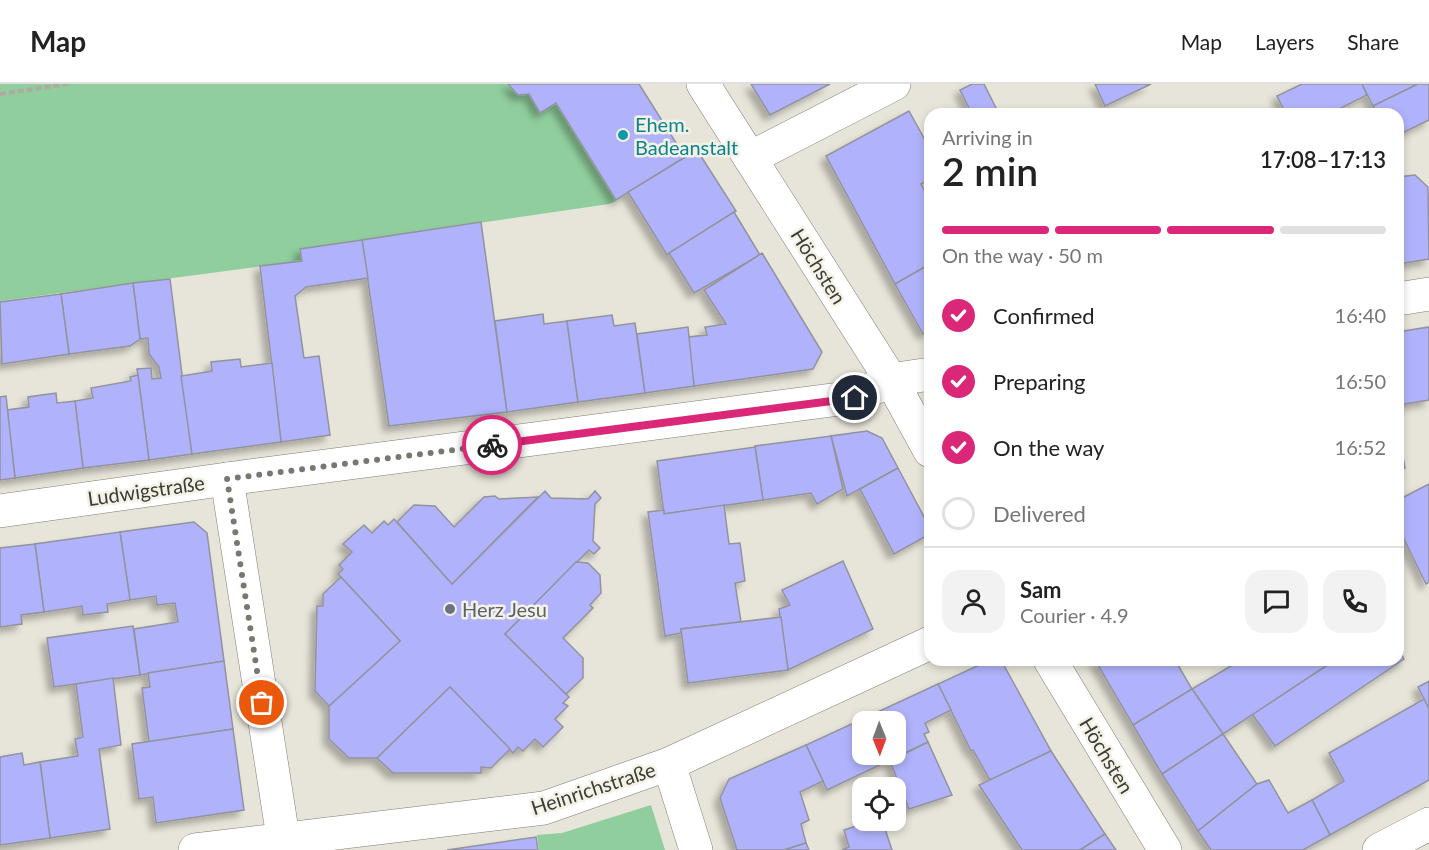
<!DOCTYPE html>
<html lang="en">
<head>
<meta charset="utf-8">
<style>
	:root { --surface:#fff; --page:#f2f2f2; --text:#222; --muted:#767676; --line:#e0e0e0; --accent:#db2777 }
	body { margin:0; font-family:Lato,sans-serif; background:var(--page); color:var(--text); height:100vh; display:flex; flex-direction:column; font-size:22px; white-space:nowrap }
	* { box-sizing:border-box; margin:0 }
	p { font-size:20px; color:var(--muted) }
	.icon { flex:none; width:33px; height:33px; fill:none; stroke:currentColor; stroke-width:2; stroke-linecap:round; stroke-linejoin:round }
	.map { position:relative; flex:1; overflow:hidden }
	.drawer { position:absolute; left:924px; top:24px; width:480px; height:558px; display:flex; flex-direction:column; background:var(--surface); border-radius:18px; box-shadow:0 3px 9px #0003 }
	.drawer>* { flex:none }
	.needle { width:39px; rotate:179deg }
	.buttons { position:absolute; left:852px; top:627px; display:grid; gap:12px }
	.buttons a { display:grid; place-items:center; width:54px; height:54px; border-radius:12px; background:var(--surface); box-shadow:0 3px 9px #0003; font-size:30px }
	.pin { position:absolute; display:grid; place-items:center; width:51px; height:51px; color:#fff; margin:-26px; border:3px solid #fff; border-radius:50%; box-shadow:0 2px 6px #0007 }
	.courier { position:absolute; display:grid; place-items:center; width:60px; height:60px; margin:-30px; border:4px solid #db2777; border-radius:50%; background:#fff; color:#222; box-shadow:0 2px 8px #0007 }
	.overview em { font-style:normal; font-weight:600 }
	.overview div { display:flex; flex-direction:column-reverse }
	.overview { display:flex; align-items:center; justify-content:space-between; height:102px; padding:0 18px }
	h1 { font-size:39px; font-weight:600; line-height:45px }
	.bar { display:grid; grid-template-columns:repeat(4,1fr); gap:9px 6px; align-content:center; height:72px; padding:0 18px }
	.bar i { height:8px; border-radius:4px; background:var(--line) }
	.bar .selected { background:var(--accent) }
	.bar p { grid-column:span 4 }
	.line { display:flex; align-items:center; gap:15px; padding:0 18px; border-top:2px solid var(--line) }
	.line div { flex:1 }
	.round { display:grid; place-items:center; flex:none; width:63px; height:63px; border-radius:18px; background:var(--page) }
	ol { padding:0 18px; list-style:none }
	li { display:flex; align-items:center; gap:18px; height:66px }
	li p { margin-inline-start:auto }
	li .icon { padding:6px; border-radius:50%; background:var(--accent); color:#fff; stroke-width:4 }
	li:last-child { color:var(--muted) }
	li i { width:33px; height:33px; border:3px solid var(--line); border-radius:50% }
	header { display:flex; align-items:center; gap:36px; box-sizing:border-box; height:84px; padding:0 30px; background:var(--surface); border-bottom:2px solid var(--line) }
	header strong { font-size:28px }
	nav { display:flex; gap:33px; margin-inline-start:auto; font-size:21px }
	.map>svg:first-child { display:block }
	.green { fill:#90ce9d }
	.building { fill:#b0b3fb; stroke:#92939d; stroke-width:1.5; fill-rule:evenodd; filter:url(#shadow) }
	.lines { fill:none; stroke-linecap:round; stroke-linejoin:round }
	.street-casing { stroke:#807d73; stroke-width:34 }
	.path { stroke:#acaaa1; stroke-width:4; stroke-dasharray:6 3; stroke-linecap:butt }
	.street { stroke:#fff; stroke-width:33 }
	.done { stroke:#787770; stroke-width:6; stroke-dasharray:0 10.8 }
	.route { stroke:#db2777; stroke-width:8 }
	.culture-dot { fill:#0f9aa8; stroke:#f4f2e6; stroke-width:2 }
	.worship-dot { fill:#6b7280; stroke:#f4f2e6; stroke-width:2 }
	.labels { text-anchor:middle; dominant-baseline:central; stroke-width:5; stroke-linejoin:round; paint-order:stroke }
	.culture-label { font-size:20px; fill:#0d838f; stroke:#f4f2e6; text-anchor:start }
	.street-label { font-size:20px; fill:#3d3c37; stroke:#f4f2e6 }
	.worship-label { font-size:20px; fill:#5b616d; stroke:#f4f2e6; text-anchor:start }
</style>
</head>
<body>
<header>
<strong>Map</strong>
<nav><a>Map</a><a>Layers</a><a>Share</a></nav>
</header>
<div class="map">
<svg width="1429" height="766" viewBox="0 0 1429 766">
	<defs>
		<filter id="shadow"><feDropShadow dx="-5.5" dy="5.5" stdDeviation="3" flood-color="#0004"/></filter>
	</defs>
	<rect width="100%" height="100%" fill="#e7e4d9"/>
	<g class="green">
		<path d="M0,0H522L540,28L556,20L616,117L609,120L301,165L302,177L0,217Z"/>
		<path d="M651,721L665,766H539L537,751L562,749Z"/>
	</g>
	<g class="building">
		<path d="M508,0H639L685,73L616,116L556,19L540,29L529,10L518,11Z"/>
		<path d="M751,0H830L770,31Z"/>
		<path d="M972,0H984L999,30H972L960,6Z"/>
		<path d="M1095,0H1151L1105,22Z"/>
		<path d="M1302,0H1362L1367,11L1329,30H1286L1277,12Z"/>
		<path d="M1362,0H1418L1373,22Z"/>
		<path d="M1418,0H1429V36L1398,51V30H1377L1373,22Z"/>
		<path d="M909,27L930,65V95L921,100L930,116V180L895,200L826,72Z"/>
		<path d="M697,66L736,127L667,171L628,108Z"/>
		<path d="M1415,91L1428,103L1429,175L1398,180V93Z"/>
		<path d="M734,128L760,171L694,209L669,169Z"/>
		<path d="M481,138L507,328L389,342L362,156Z"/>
		<path d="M362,156L368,194L306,203L295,212L304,274L319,272L330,351L281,358L260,182L302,177L300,165Z"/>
		<path d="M762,169L822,268L813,285L694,302L688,253L707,251L705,243L726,240L704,206Z"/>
		<path d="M930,180V246L923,250L895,200Z"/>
		<path d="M170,195L192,370L149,376L137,285L151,284L152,295L161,294L159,283L149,270L148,254L140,255L133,199Z"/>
		<path d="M133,199L140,255L130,262L69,270L61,210Z"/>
		<path d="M61,210L69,270L2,280L0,218Z"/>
		<path d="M543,230L544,240L567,237L578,318L507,328L495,237Z"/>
		<path d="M612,231L614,242L635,239L645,309L578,318L567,237Z"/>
		<path d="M688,243L694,302L645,309L637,250Z"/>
		<path d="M1429,243V316L1398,321V248Z"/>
		<path d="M240,275L241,283L272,279L281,358L192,370L181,292L212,287L211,278Z"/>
		<path d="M138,291L149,376L83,384L75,317L93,314L91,304L131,297L130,293Z"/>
		<path d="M56,309L57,319L75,317L83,384L15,394L7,326L29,323L28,313Z"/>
		<path d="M6,312L15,394L0,396V313Z"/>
		<path d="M1398,346L1405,384L1398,387Z"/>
		<path d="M867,347L882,354L898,384L847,412L831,352Z"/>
		<path d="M831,352L843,405L817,420L811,409L763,416L755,362Z"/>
		<path d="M755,363L763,416L664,430L657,377Z"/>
		<path d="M898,384L930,444V450L894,470L860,405Z"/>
		<path d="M1429,400V498L1426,500L1398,443V416Z"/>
		<path d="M545,407L551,414L588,415L595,407L601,414L595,420L593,457L600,464L594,470L589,466L505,550L569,613L563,619L568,622L555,635L563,643L543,663L535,655L523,667L518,663L513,669L450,603L377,674H349L329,655V622L400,557L338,490L343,485L339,481L352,468L343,460L364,441L372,449L384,437L388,441L394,435L452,500Z"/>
		<path d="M495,412L499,415L538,413L452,500L397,438L414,421L435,422L454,443L484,413Z"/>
		<path d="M724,421L729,460L740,459L745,497L735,499L741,538L681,545V549L665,552L648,428L664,426V430Z"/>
		<path d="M194,438L207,449L224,577L140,591L134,545L178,538L175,519L157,521L156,512L130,516L120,448Z"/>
		<path d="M120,448L130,516L107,520L108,528L83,531L82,522L44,528L35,460Z"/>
		<path d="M35,460L44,528L21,531L22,540L0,543V464Z"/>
		<path d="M843,477L873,545L788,586L779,525L790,521L782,506Z"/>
		<path d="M576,478L588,479L600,491L601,509L590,521L593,524L563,554L583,574V594L566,610L505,550Z"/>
		<path d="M341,493L400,557L329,622L315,607L317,522H323V510Z"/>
		<path d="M781,533L788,586L688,599L681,545Z"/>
		<path d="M133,542L140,591L54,603L47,554Z"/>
		<path d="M1398,564L1404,575L1275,662L1252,630L1335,576H1398Z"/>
		<path d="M990,576H1001L1051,667L990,696L973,666L971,667L938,600Z"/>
		<path d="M1095,576H1175L1192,605L1133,641Z"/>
		<path d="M1241,576H1335L1223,650L1192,605Z"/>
		<path d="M224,577L233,645L149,658L142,604L150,603L148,589Z"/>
		<path d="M113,594L121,661L99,665L110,745L50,754L40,678L78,672L75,655L83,653L76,600Z"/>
		<path d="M1429,597V625L1418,603Z"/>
		<path d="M938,600L951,626L925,639L929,648L924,650L928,658L827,706L806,661ZM862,638H896V670H862Z"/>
		<path d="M450,603L510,665L491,684L481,683V689H393L377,674Z"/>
		<path d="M1192,605L1223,650L1162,690L1133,641Z"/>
		<path d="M1424,615L1429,625V696L1330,751L1312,716L1344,697L1329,669Z"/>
		<path d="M233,645L244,726L156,739L153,713L139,715L132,660Z"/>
		<path d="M1223,650L1257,700L1198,747L1162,690Z"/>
		<path d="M928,658L952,711L909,725L890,677Z"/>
		<path d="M806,661L823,697L800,708L809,736L801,740L806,759L784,766H737L720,714L729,695Z"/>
		<path d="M1051,667L1105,750L1080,766H1022L979,701Z"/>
		<path d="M22,669L24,681L40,678L50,754L0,761V673Z"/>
		<path d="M1269,696L1288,729L1312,716L1330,751L1303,766H1211L1198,747L1257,700Z"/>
		<path d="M874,736H882L892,766H842L849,763L844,746Z"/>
		<path d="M1105,750L1116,766H1080Z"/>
		<path d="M536,753L538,766H447Z"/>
		<path d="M806,759L809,766H784Z"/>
	</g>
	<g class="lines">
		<g class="street-casing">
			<g id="street">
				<path d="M703,0L891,296L930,367"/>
				<path d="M750,74L894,0"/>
				<path d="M1398,215L1429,210"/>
				<path d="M227,395L285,766"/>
				<path d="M0,427L227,395L855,313L891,296L930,290"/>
				<path d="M1050,576L1165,766"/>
				<path d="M669,680L696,766"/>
				<path d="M195,766L544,724L669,680L930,559"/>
				<path d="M1379,766L1429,740"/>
			</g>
		</g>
		<path class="path" d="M0,10L68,0"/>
		<use href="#street" class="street"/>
	</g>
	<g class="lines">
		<path class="done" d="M262,619L227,395L492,361"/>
		<path class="route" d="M492,361L855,314"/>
	</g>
	<circle class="culture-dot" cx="623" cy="51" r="6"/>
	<circle class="worship-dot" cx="450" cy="525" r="6"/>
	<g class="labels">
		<g class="culture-label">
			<text x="635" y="40">Ehem.<tspan x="635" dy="23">Badeanstalt</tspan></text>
		</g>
		<g class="street-label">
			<text transform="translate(819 182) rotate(58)">Höchsten</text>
			<text transform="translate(146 406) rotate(-8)">Ludwigstraße</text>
			<text transform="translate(1107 671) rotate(59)">Höchsten</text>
			<text transform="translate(593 704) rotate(-18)">Heinrichstraße</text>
		</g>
		<g class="worship-label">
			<text x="462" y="525">Herz Jesu</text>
		</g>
	</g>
</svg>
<div class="buttons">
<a><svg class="needle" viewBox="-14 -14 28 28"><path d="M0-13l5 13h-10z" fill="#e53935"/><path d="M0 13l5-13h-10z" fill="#767676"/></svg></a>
<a><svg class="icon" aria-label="locate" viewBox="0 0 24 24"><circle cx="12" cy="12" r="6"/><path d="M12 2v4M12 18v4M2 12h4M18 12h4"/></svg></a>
</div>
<div class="pin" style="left:262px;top:619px;background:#ea580c"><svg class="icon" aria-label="bag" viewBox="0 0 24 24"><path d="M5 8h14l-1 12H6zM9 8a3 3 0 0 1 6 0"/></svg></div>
<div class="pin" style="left:855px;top:314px;background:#1f2937"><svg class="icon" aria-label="home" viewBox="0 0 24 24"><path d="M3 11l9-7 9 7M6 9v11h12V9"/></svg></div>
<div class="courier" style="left:492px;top:361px"><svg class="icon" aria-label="bike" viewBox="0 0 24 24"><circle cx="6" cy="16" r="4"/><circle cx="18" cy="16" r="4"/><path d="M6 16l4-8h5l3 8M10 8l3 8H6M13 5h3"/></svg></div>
<section class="drawer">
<div class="overview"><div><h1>2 min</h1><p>Arriving in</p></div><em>17:08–17:13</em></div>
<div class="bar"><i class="selected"></i><i class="selected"></i><i class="selected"></i><i></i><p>On the way · 50 m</p></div>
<ol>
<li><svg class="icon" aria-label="check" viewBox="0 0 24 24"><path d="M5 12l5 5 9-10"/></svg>Confirmed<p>16:40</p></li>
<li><svg class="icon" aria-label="check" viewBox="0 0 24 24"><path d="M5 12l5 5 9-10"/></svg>Preparing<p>16:50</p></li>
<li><svg class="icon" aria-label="check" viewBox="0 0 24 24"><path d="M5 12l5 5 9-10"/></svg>On the way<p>16:52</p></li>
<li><i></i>Delivered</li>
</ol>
<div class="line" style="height:108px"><a class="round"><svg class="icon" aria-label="person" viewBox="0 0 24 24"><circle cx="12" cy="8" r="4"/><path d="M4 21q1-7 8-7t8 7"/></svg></a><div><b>Sam</b><p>Courier · 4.9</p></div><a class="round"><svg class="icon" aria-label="chat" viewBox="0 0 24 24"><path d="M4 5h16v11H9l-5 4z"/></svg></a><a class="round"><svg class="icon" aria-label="phone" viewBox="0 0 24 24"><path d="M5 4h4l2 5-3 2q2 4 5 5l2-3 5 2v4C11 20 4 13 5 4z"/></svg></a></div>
</section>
</div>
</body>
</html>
